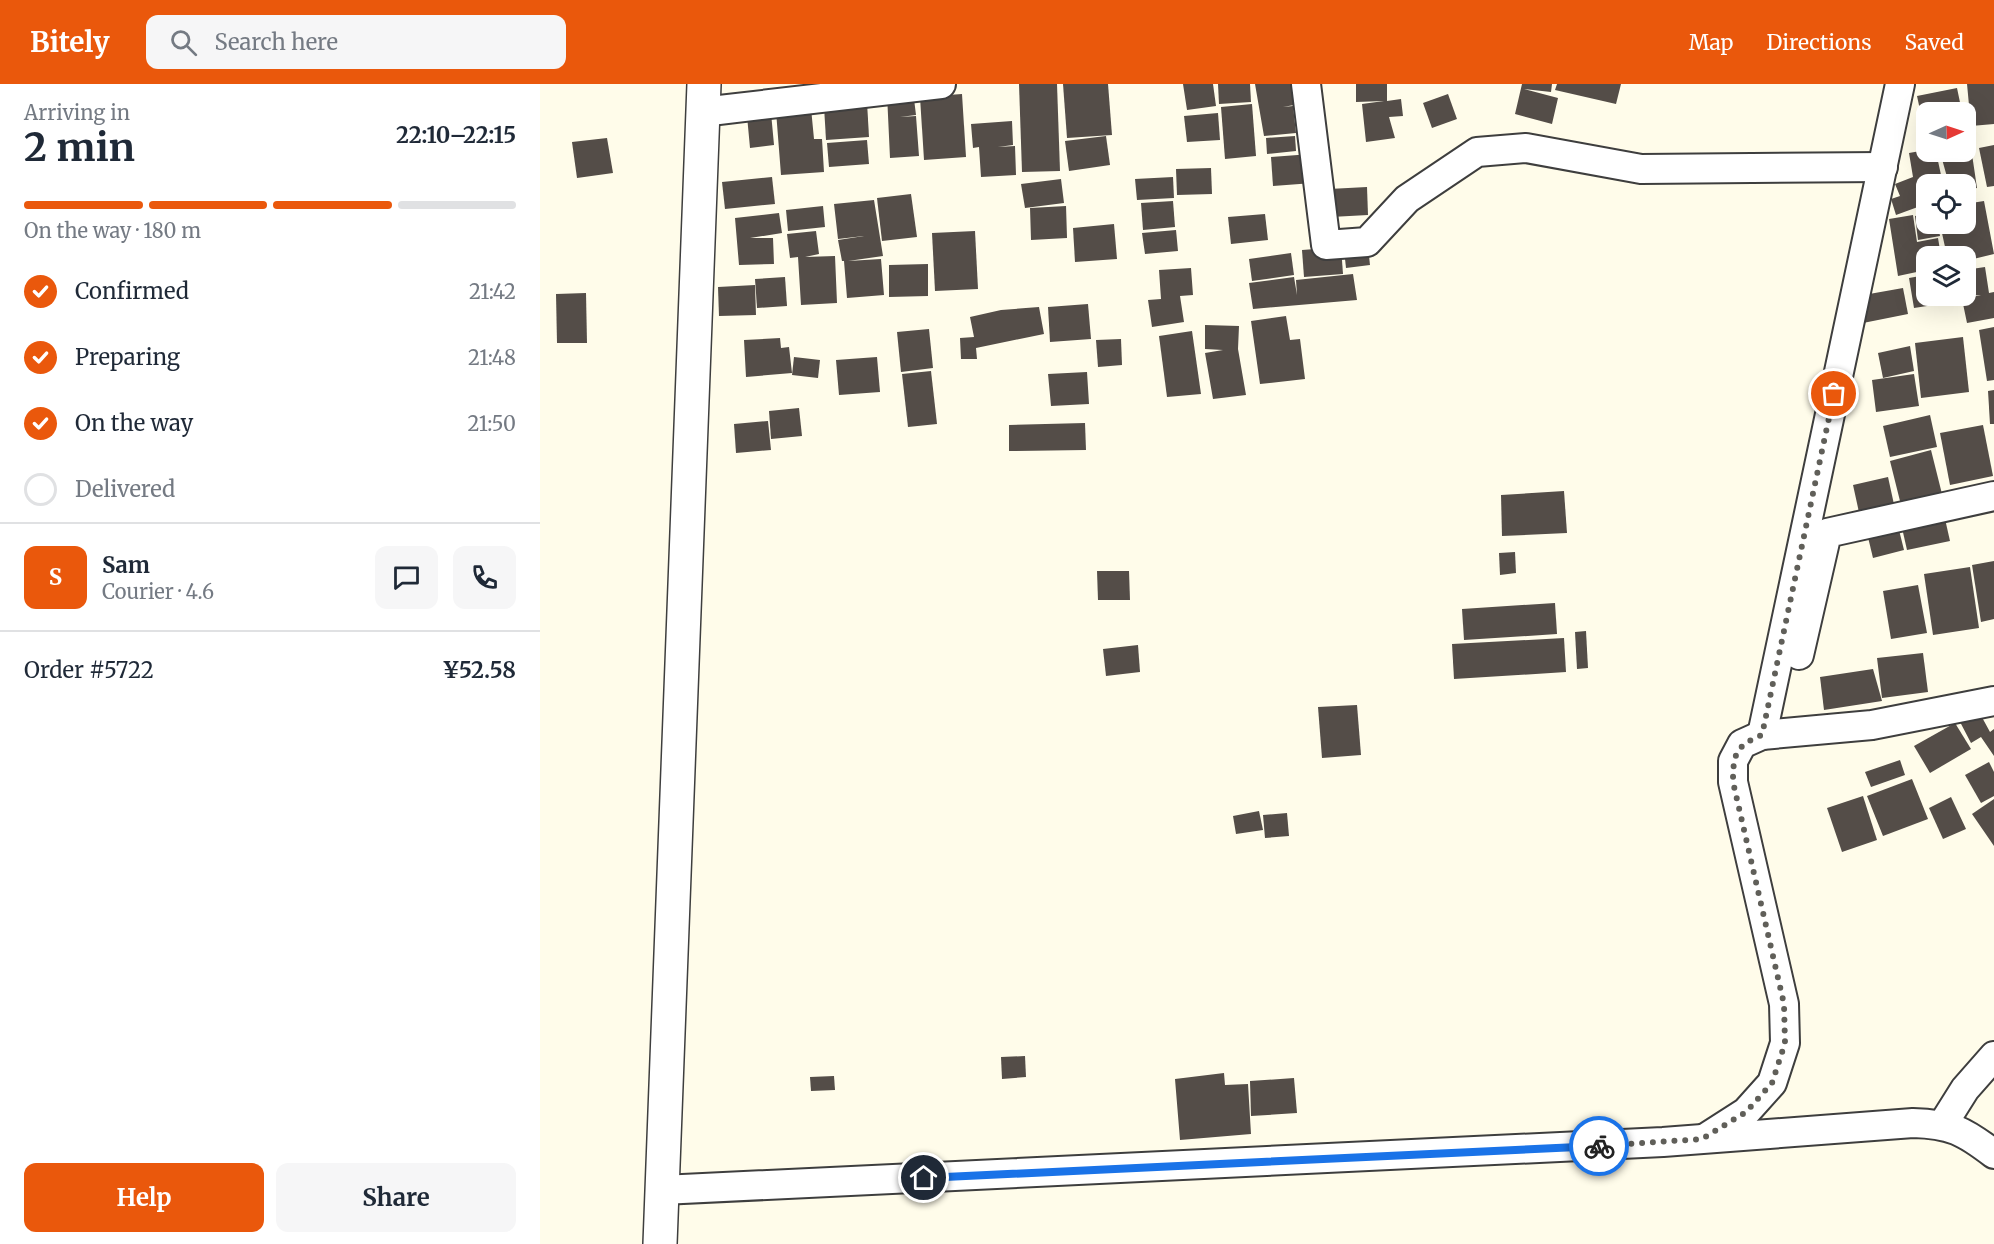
<!DOCTYPE html>
<html lang="en">
<head>
<meta charset="utf-8">
<style>
	:root { --surface:#fff; --page:#f6f6f7; --text:#1f2937; --muted:#747a83; --line:#e0e1e3; --accent:#ea580c }
	body { margin:0; font-family:Merriweather,serif; background:var(--page); color:var(--text); height:100vh; display:flex; flex-direction:column; font-size:22px; white-space:nowrap }
	* { box-sizing:border-box; margin:0 }
	p { font-size:20px; color:var(--muted) }
	.icon { flex:none; width:33px; height:33px; fill:none; stroke:currentColor; stroke-width:2; stroke-linecap:round; stroke-linejoin:round }
	.map { position:relative; flex:1; overflow:hidden }
	.panel { display:flex; flex-direction:column; background:var(--surface); width:540px }
	.panel>* { flex:none }
	.needle { width:39px; rotate:87deg }
	.tools { position:absolute; left:1376px; top:18px; display:grid; gap:12px }
	.tools a { display:grid; place-items:center; width:60px; height:60px; border-radius:12px; background:var(--surface); box-shadow:0 6px 24px #0002; font-size:30px }
	.pin { position:absolute; display:grid; place-items:center; width:51px; height:51px; color:#fff; margin:-26px; border:3px solid #fff; border-radius:50%; box-shadow:0 2px 6px #0007 }
	.courier { position:absolute; display:grid; place-items:center; width:60px; height:60px; margin:-30px; border:4px solid #1a73e8; border-radius:50%; background:#fff; color:#222; box-shadow:0 2px 8px #0007 }
	.head em { font-style:normal; font-weight:700 }
	.head div { display:flex; flex-direction:column-reverse }
	.head { display:flex; align-items:center; justify-content:space-between; height:102px; padding:0 24px }
	h1 { font-size:39px; font-weight:700; line-height:45px }
	.bar { display:grid; grid-template-columns:repeat(4,1fr); gap:9px 6px; align-content:center; height:72px; padding:0 24px }
	.bar i { height:8px; border-radius:4px; background:var(--line) }
	.bar .active { background:var(--accent) }
	.bar p { grid-column:span 4 }
	.line { display:flex; align-items:center; gap:15px; padding:0 24px; border-top:2px solid var(--line) }
	.line div { flex:1 }
	.round { display:grid; place-items:center; flex:none; width:63px; height:63px; border-radius:12px; background:var(--page) }
	ol { padding:0 24px; list-style:none }
	li { display:flex; align-items:center; gap:18px; height:66px }
	li p { margin-inline-start:auto }
	li .icon { padding:6px; border-radius:50%; background:var(--accent); color:#fff; stroke-width:4 }
	li:last-child { color:var(--muted) }
	li i { width:33px; height:33px; border:3px solid var(--line); border-radius:50% }
	.cta { display:flex; gap:12px; margin-top:auto; padding:12px 24px }
	.cta a { flex:1; height:69px; border-radius:12px; background:var(--accent); color:#fff; font-size:24px; font-weight:700; line-height:69px; text-align:center }
	.cta a+a { background:var(--page); color:var(--text) }
	header { display:flex; align-items:center; gap:36px; box-sizing:border-box; height:84px; padding:0 30px; background:var(--accent); color:#fff }
	header strong { font-size:28px }
	nav { display:flex; gap:33px; margin-inline-start:auto; font-size:21px }
	.search { width:420px; height:54px; background:var(--page); display:flex; align-items:center; gap:15px; box-sizing:border-box; padding:0 21px; border-radius:12px; color:var(--muted); font-size:22px }
	main { display:flex; flex:1; min-height:0 }
	.map>svg:first-child { display:block }
	.building { fill:#544d48 }
	.lines { fill:none; stroke-linecap:round; stroke-linejoin:round }
	.minor-casing { stroke:#3e3e3e; stroke-width:32 }
	.tertiary-casing { stroke:#3e3e3e; stroke-width:36 }
	.minor { stroke:#fff; stroke-width:28 }
	.tertiary { stroke:#fff; stroke-width:33 }
	.done { stroke:#605f59; stroke-width:6; stroke-dasharray:0 10.8 }
	.route { stroke:#1a73e8; stroke-width:8 }
</style>
</head>
<body>
<header>
<strong>Bitely</strong>
<div class="search"><svg class="icon" aria-label="search" viewBox="0 0 24 24"><circle cx="10" cy="10" r="6"/><path d="M15 15l6 6"/></svg>Search here</div>
<nav><a>Map</a><a>Directions</a><a>Saved</a></nav>
</header>
<main>
<section class="panel">
<div class="head"><div><h1>2 min</h1><p>Arriving in</p></div><em>22:10–22:15</em></div>
<div class="bar"><i class="active"></i><i class="active"></i><i class="active"></i><i></i><p>On the way · 180 m</p></div>
<ol>
<li><svg class="icon" aria-label="check" viewBox="0 0 24 24"><path d="M5 12l5 5 9-10"/></svg>Confirmed<p>21:42</p></li>
<li><svg class="icon" aria-label="check" viewBox="0 0 24 24"><path d="M5 12l5 5 9-10"/></svg>Preparing<p>21:48</p></li>
<li><svg class="icon" aria-label="check" viewBox="0 0 24 24"><path d="M5 12l5 5 9-10"/></svg>On the way<p>21:50</p></li>
<li><i></i>Delivered</li>
</ol>
<div class="line" style="height:108px"><b class="round" style="background:var(--accent);color:#fff">S</b><div><b>Sam</b><p>Courier · 4.6</p></div><a class="round"><svg class="icon" aria-label="chat" viewBox="0 0 24 24"><path d="M4 5h16v11H9l-5 4z"/></svg></a><a class="round"><svg class="icon" aria-label="phone" viewBox="0 0 24 24"><path d="M5 4h4l2 5-3 2q2 4 5 5l2-3 5 2v4C11 20 4 13 5 4z"/></svg></a></div>
<div class="line" style="height:78px"><div>Order #5722</div><b>¥52.58</b></div>
<div class="cta"><a>Help</a><a>Share</a></div>
</section>
<div class="map">
<svg width="1454" height="1160" viewBox="0 0 1454 1160">
	<rect width="100%" height="100%" fill="#fffcea"/>
	<g class="building">
		<path d="M479,0H517L520,87L482,88Z"/>
		<path d="M523,0H568L572,51L527,54Z"/>
		<path d="M643,0H673L676,22L647,26Z"/>
		<path d="M678,0H710L711,18L679,20Z"/>
		<path d="M715,0H751L754,21L743,23L753,22L756,49L724,52Z"/>
		<path d="M816,0H847V17L861,15L863,32L849,33L855,54L826,58L822,20L844,17L816,18Z"/>
		<path d="M982,0H1012L1011,8L984,5L1018,14L1012,40L975,30Z"/>
		<path d="M1017,0H1081L1076,20L1015,6Z"/>
		<path d="M1427,0H1454V40L1431,42Z"/>
		<path d="M1417,4L1422,28H1386L1385,49L1377,12Z"/>
		<path d="M373,7L376,31L360,33L376,32L379,72L350,74L347,10Z"/>
		<path d="M422,10L426,73L384,76L380,13Z"/>
		<path d="M908,10L917,35L892,44L883,19Z"/>
		<path d="M327,18L329,53L286,56L284,22Z"/>
		<path d="M712,20L716,72L685,75L681,23Z"/>
		<path d="M271,24L274,55H282L284,88L241,91L236,27Z"/>
		<path d="M231,29L234,61L210,64L207,32Z"/>
		<path d="M678,29L680,56L647,58L644,32Z"/>
		<path d="M472,37L473,61L458,63L475,62L476,91L441,93L439,63L433,64L431,40Z"/>
		<path d="M1429,50L1437,104L1425,106V100H1409L1400,68H1425V51Z"/>
		<path d="M566,52L570,81L529,87L525,57Z"/>
		<path d="M755,52L756,67L727,70L726,54Z"/>
		<path d="M67,54L73,89L37,94L32,58Z"/>
		<path d="M327,56L329,80L289,83L287,59Z"/>
		<path d="M1454,61V102L1447,103L1439,64Z"/>
		<path d="M1386,66L1396,68L1403,100H1386V120L1356,131L1351,115L1360,112L1355,100L1373,93L1369,69Z"/>
		<path d="M771,70L773,99L733,102L731,73Z"/>
		<path d="M671,84L672,110L637,111L636,85Z"/>
		<path d="M232,93L235,120L185,125L182,98Z"/>
		<path d="M633,93L634,114L597,116L595,95Z"/>
		<path d="M521,95L524,119L485,124L481,100Z"/>
		<path d="M827,103L828,131L791,133L789,105Z"/>
		<path d="M371,110L377,153L342,157L337,114Z"/>
		<path d="M334,116L343,172L308,177L341,175L344,211L307,214L304,177H302L298,156L324,152L298,155L294,120Z"/>
		<path d="M633,117L635,143L603,146L601,119Z"/>
		<path d="M1444,117L1454,170L1425,177V172H1407L1400,140H1425V120Z"/>
		<path d="M283,122L285,143L248,147L246,126Z"/>
		<path d="M526,122L527,154L491,156L490,124Z"/>
		<path d="M239,129L242,149L210,154H233L234,180L199,181L195,134Z"/>
		<path d="M725,130L728,156L691,160L688,133Z"/>
		<path d="M1386,130V140H1398L1400,152L1378,156L1375,132Z"/>
		<path d="M1373,131L1377,158L1398,154L1401,172H1386V186L1358,192L1349,135Z"/>
		<path d="M574,140L577,175L535,178L533,144Z"/>
		<path d="M636,146L638,167L605,170L602,149Z"/>
		<path d="M276,147L279,170L265,173L295,172L297,219L261,221L258,173L250,174L247,150Z"/>
		<path d="M435,147L438,205L395,207L392,149Z"/>
		<path d="M827,153L830,181L806,184L803,156Z"/>
		<path d="M801,163L803,190L764,193L762,166Z"/>
		<path d="M751,169L754,191L712,197L709,175Z"/>
		<path d="M388,180V212L349,213V181Z"/>
		<path d="M1445,183L1449,209L1454,208V234L1427,239L1422,215L1441,211L1425,212V186Z"/>
		<path d="M651,184L653,211L640,212L644,238L612,243L608,216L621,215L619,186Z"/>
		<path d="M813,190L817,216L713,225L709,199L754,193L757,211L756,196Z"/>
		<path d="M1386,191V212H1412L1413,218L1374,224L1369,194Z"/>
		<path d="M245,193L247,222L217,224L215,195Z"/>
		<path d="M215,201L216,231L179,232L178,203Z"/>
		<path d="M1363,204L1368,230L1323,239L1318,212Z"/>
		<path d="M46,209L47,259H17L16,210Z"/>
		<path d="M548,220L551,255L510,258L508,223Z"/>
		<path d="M499,223L504,250L436,264L437,275H421L420,254L434,253L430,233L461,226Z"/>
		<path d="M746,232L750,256L760,255L765,295L720,300L711,237Z"/>
		<path d="M665,241L699,242L698,265L706,311L673,315L665,269L683,266L665,265Z"/>
		<path d="M1454,243V296L1447,297L1439,246Z"/>
		<path d="M389,245L393,284L361,288L357,248Z"/>
		<path d="M652,247L661,310L627,313L619,252Z"/>
		<path d="M1423,253L1429,308L1381,314L1375,259Z"/>
		<path d="M240,254L241,264L249,263L252,289L206,293L204,256Z"/>
		<path d="M581,255L582,281L558,283L556,256Z"/>
		<path d="M1370,262L1374,287L1343,294L1338,269Z"/>
		<path d="M254,273L280,276L278,294L252,291Z"/>
		<path d="M337,273L340,308L299,311L296,276Z"/>
		<path d="M391,287L397,340L368,343L362,290Z"/>
		<path d="M547,288L549,320L511,322L508,290Z"/>
		<path d="M1374,290L1379,322L1336,328L1332,296Z"/>
		<path d="M1454,306V340H1450L1448,307Z"/>
		<path d="M259,324L262,352L231,355L229,327Z"/>
		<path d="M1390,331L1397,363L1350,373L1343,342Z"/>
		<path d="M228,337L231,366L196,369L194,340Z"/>
		<path d="M545,339L546,366L469,367V341Z"/>
		<path d="M1443,341L1453,392L1410,401L1400,349Z"/>
		<path d="M1391,366L1402,410L1361,421L1350,377Z"/>
		<path d="M1348,393L1355,425L1320,433L1313,401Z"/>
		<path d="M1024,407L1027,449L962,452L961,411Z"/>
		<path d="M1403,426L1410,457L1367,466L1360,435Z"/>
		<path d="M1357,438L1364,466L1333,474L1326,445Z"/>
		<path d="M975,468L976,489L960,491L959,469Z"/>
		<path d="M1454,477V535L1441,538L1432,481Z"/>
		<path d="M1430,483L1439,544L1393,551L1384,490Z"/>
		<path d="M557,487H589L590,516H558Z"/>
		<path d="M1378,501L1387,549L1351,555L1343,507Z"/>
		<path d="M1015,519L1017,550L924,556L922,525Z"/>
		<path d="M1046,547L1048,584L1037,585L1035,548Z"/>
		<path d="M1024,554L1026,588L914,595L912,560Z"/>
		<path d="M598,561L600,588L566,592L563,565Z"/>
		<path d="M1383,569L1388,608L1342,614L1337,574Z"/>
		<path d="M1333,585L1342,617L1284,626L1280,593Z"/>
		<path d="M817,621L821,671L782,674L778,623Z"/>
		<path d="M1438,626L1450,648L1454,645V672L1441,653L1431,659L1419,636Z"/>
		<path d="M1415,639L1431,665L1390,689L1374,662Z"/>
		<path d="M1360,676L1365,691L1331,703L1325,688Z"/>
		<path d="M1449,678L1454,688V712L1441,719L1425,691Z"/>
		<path d="M1372,695L1388,735L1343,752L1327,712Z"/>
		<path d="M1323,712L1337,756L1302,768L1287,724Z"/>
		<path d="M1411,713L1426,745L1403,755L1389,724Z"/>
		<path d="M1454,715V762L1432,730Z"/>
		<path d="M719,727L723,746L696,750L693,732Z"/>
		<path d="M747,729L749,752L725,754L723,731Z"/>
		<path d="M485,972L486,993L462,995L461,973Z"/>
		<path d="M684,989L685,1001L708,1000L711,1050L640,1056L635,995Z"/>
		<path d="M294,992L295,1006L271,1007L270,993Z"/>
		<path d="M754,994L757,1029L711,1032L710,997Z"/>
	</g>
	<g class="lines">
		<g class="minor-casing">
			<g id="minor">
				<path d="M766,0L786,161L827,158L867,115L937,68L986,64L1101,85L1343,83"/>
				<path d="M162,28L401,0"/>
				<path d="M1259,571L1287,449L1454,412"/>
				<path d="M1222,651L1360,0"/>
				<path d="M1403,1040L1425,1005L1454,972"/>
				<path d="M1167,1053L1206,1028L1232,999L1245,959L1244,920L1193,698V677L1202,660L1222,651L1332,641L1454,617"/>
				<path d="M122,1106L1123,1058L1373,1039C1411,1040 1424,1047 1454,1070"/>
			</g>
		</g>
		<g class="tertiary-casing">
			<path id="tertiary" d="M120,1160L164,0"/>
		</g>
		<use href="#minor" class="minor"/>
		<use href="#tertiary" class="tertiary"/>
	</g>
	<g class="lines">
		<path class="done" d="M1059,1062L1162,1055L1206,1028L1232,999L1245,959L1244,920L1193,698C1193,669 1196,662 1222,651L1294,310"/>
		<path class="route" d="M384,1094L1059,1062"/>
	</g>
</svg>
<div class="tools">
<a><svg class="needle" viewBox="-14 -14 28 28"><path d="M0-13l5 13h-10z" fill="#e53935"/><path d="M0 13l5-13h-10z" fill="#747a83"/></svg></a>
<a><svg class="icon" aria-label="locate" viewBox="0 0 24 24"><circle cx="12" cy="12" r="6"/><path d="M12 2v4M12 18v4M2 12h4M18 12h4"/></svg></a>
<a><svg class="icon" aria-label="layers" viewBox="0 0 24 24"><path d="M12 4l9 5-9 5-9-5zM3 14l9 5 9-5"/></svg></a>
</div>
<div class="pin" style="left:1294px;top:310px;background:#ea580c"><svg class="icon" aria-label="bag" viewBox="0 0 24 24"><path d="M5 8h14l-1 12H6zM9 8a3 3 0 0 1 6 0"/></svg></div>
<div class="pin" style="left:384px;top:1094px;background:#1f2937"><svg class="icon" aria-label="home" viewBox="0 0 24 24"><path d="M3 11l9-7 9 7M6 9v11h12V9"/></svg></div>
<div class="courier" style="left:1059px;top:1062px"><svg class="icon" aria-label="bike" viewBox="0 0 24 24"><circle cx="6" cy="16" r="4"/><circle cx="18" cy="16" r="4"/><path d="M6 16l4-8h5l3 8M10 8l3 8H6M13 5h3"/></svg></div>
</div>
</main>
</body>
</html>
